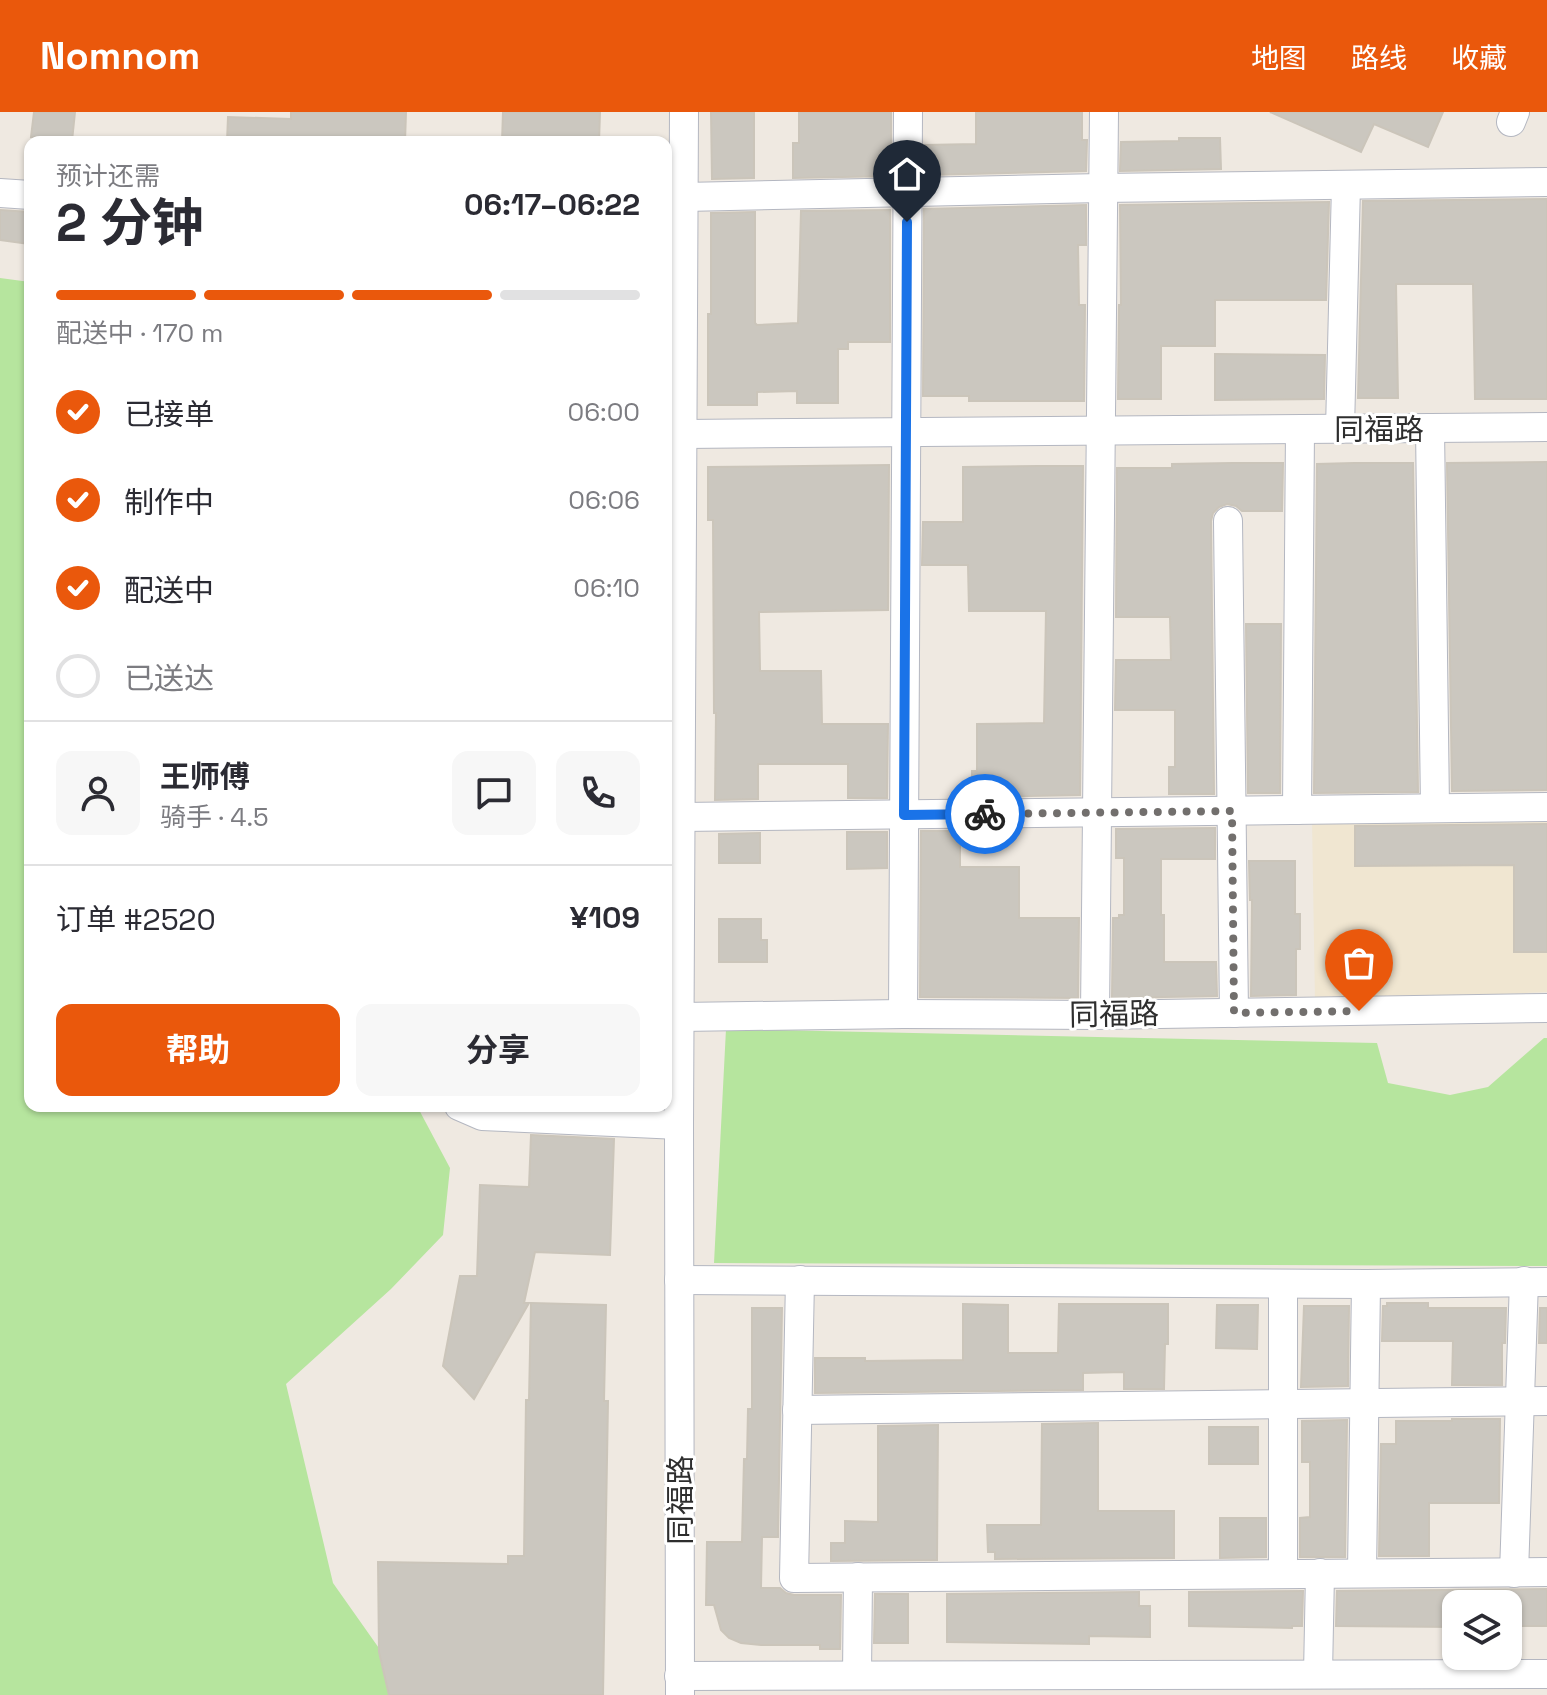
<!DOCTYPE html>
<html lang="zh">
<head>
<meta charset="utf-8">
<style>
	:root { --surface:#fff; --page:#f7f7f7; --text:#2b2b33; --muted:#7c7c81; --line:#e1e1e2; --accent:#ea580c }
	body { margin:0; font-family:"Space Grotesk","Noto Sans SC",sans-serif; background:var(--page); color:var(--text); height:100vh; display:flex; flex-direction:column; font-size:30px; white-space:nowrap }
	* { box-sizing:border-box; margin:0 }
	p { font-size:26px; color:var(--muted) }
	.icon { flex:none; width:44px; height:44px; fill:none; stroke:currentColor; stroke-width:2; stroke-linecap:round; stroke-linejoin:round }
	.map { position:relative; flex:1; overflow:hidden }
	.panel { position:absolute; left:24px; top:24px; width:648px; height:976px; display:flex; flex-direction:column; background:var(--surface); border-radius:16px; box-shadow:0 2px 6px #0004 }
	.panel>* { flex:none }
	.tools { position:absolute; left:1442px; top:1478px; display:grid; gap:16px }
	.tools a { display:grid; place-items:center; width:80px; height:80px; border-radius:16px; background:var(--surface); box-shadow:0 2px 6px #0004; font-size:40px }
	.pin { position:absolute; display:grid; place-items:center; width:68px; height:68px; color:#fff; margin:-82px -34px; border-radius:50% 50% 50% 0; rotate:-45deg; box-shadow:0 0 8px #0007 }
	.pin .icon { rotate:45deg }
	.courier { position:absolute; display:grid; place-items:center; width:80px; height:80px; margin:-40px; border:6px solid #1a73e8; border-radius:50%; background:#fff; color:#222; box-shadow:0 2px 10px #0007 }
	.head em { font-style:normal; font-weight:700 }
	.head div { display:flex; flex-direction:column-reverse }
	.head { display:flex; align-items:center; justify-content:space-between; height:136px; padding:0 32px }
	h1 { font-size:52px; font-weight:700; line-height:60px }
	.bar { display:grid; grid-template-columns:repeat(4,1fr); gap:12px 8px; align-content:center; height:96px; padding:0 32px }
	.bar i { height:10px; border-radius:6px; background:var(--line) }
	.bar .selected { background:var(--accent) }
	.bar p { grid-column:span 4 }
	.line { display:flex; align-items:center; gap:20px; padding:0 32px; border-top:2px solid var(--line) }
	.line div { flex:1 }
	.round { display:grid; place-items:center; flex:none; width:84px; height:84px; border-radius:16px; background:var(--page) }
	ol { padding:0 32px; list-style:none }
	li { display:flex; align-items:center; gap:24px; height:88px }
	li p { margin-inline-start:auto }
	li .icon { padding:8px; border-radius:50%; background:var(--accent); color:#fff; stroke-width:4 }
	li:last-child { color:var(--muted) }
	li i { width:44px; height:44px; border:4px solid var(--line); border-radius:50% }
	.button { display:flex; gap:16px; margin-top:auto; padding:16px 32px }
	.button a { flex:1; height:92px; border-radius:16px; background:var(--accent); color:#fff; font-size:32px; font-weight:700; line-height:92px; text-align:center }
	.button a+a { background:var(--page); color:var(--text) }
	header { display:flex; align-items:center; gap:48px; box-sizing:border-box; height:112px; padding:0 40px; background:var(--accent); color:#fff }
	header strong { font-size:38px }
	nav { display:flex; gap:44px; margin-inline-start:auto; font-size:28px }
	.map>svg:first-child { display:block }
	.education { fill:#f0e6d1 }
	.green { fill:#b6e59e }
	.building { fill:#cbc7bf; stroke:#cbc5ba; stroke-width:2 }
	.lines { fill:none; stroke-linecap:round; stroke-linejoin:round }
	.minor-casing { stroke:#b4b7c1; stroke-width:30 }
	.minor { stroke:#fff; stroke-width:28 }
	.done { stroke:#726f6d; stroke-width:8; stroke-dasharray:0 14.4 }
	.route { stroke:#1a73e8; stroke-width:10 }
	.labels { text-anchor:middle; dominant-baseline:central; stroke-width:6; stroke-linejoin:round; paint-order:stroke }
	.street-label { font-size:30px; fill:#2e2e2e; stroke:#fff }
</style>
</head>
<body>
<header>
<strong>Nomnom</strong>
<nav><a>地图</a><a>路线</a><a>收藏</a></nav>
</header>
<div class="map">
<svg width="1547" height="1583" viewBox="0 0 1547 1583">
	<rect width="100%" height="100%" fill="#efe9e1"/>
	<path class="education" d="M1547,705V880L1315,890L1312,708Z"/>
	<g class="green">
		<path d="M0,166L30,170V994H417L450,1056L443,1123L391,1177L286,1272L333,1471L412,1583H0Z"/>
		<path d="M726,917L1377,931L1388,971L1450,983L1488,975L1544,926H1547V1154L714,1151Z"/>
	</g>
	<g class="building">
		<path d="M34,0H75L72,29L31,25Z"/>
		<path d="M291,0H406L405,30H227L228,5L291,7Z"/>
		<path d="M503,0H600L599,30H502Z"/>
		<path d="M711,0H754V66L712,67Z"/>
		<path d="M799,0H891V64L793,66V31H799Z"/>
		<path d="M976,0H1082V28H1087L1086,59L925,63V33L976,32Z"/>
		<path d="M1270,0H1443L1428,35L1374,12L1361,40Z"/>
		<path d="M1179,26H1220L1221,57L1120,59L1121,30L1179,29Z"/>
		<path d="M1547,87V287H1475L1473,172H1396L1398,286H1358L1363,89Z"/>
		<path d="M1329,90L1326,188H1215V234H1161V287H1118L1119,193H1121L1120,93Z"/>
		<path d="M1086,93V133H1078L1079,193H1085L1084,289H969V284H923L924,97Z"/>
		<path d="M0,98L30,100V132L0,128Z"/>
		<path d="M890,98V230H848V237H838V291H797V279L757,280V293H708V202H711V101L755,100V211L757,213L798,211L801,99Z"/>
		<path d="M1215,242L1325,243L1324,287L1215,288Z"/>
		<path d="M1547,350V678L1452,679L1447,351Z"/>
		<path d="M1232,351H1283L1282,399H1242L1236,394L1227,392L1219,395L1213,401L1211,409L1214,682H1169V655H1175V598H1115L1116,548H1171L1170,505H1116L1117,356H1172V352Z"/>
		<path d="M1354,351H1413L1418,680L1314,681L1317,352Z"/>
		<path d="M889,353L888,498L759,500L760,559H821L822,612H888L887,686H848V652H758V687L715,688L716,601H714L713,408H708V355Z"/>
		<path d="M1038,354H1083L1080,683L972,685V659H977V612L1044,611L1046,499H969L968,453H922L923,410H963V355Z"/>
		<path d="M1246,512H1281L1280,681H1248Z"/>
		<path d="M1547,712V840H1514V753L1355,754V714Z"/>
		<path d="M1215,716V747H1161V803H1164V850H1216L1217,884L1112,886L1113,806H1119V803H1124V746H1116V717Z"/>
		<path d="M921,719H960V755H1019V806H1079L1078,886L920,885Z"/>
		<path d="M847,720H887V756L847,757Z"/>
		<path d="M760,721V751H719V722Z"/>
		<path d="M1249,749H1295V802H1300V837H1296V883L1251,884L1252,788H1250Z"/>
		<path d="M719,807H761V828H767V850H719Z"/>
		<path d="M531,1023L614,1027L610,1143L535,1140L524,1191H529L474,1287L443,1254L460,1164H477L480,1073L529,1075Z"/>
		<path d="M531,1191L606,1193L604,1289H608L603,1583H389L379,1540L378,1450L508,1452V1444H524L526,1288H529Z"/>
		<path d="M1387,1191H1428V1196H1506L1505,1231H1502V1273H1452L1453,1229H1382L1383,1194H1387Z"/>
		<path d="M963,1192L1008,1193V1241H1058L1059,1192H1168V1232H1165L1164,1277H1124V1260L1083,1261V1278L815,1281V1246H865V1249L963,1248Z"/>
		<path d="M1217,1193H1258L1257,1237L1216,1236Z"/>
		<path d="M1304,1194H1349L1348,1274L1301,1275Z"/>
		<path d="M752,1196H782L778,1425H762L761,1476H780L786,1481L794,1483H841L840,1537H820V1533H761L741,1531L729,1526L721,1518L714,1493H706L707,1430H742L744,1347H747L748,1297H752Z"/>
		<path d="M1540,1196H1547V1231H1539Z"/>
		<path d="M1452,1307H1500L1499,1391H1429V1444H1379L1381,1332H1396V1309H1452Z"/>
		<path d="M1347,1308L1345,1445H1300V1406L1310,1405V1350H1302V1309Z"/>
		<path d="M1098,1311V1399H1174V1446L995,1447V1440H988L987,1413H1041L1042,1312Z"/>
		<path d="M938,1313L937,1448L831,1449V1431H845V1409L878,1410V1314Z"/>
		<rect x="1209" y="1315" width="49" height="37"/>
		<path d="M1220,1406H1266V1445L1220,1446Z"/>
		<path d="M1547,1477V1514H1508V1492H1456V1515L1336,1514L1337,1479Z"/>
		<path d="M1303,1479L1302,1514H1292V1516L1189,1514V1480Z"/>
		<path d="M1139,1480V1494H1150V1525L1089,1524V1532L947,1530V1482Z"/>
		<path d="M875,1482H908V1531H874Z"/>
	</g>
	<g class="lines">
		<g class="minor-casing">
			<g id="minor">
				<path d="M1511,10L1515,0"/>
				<path d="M0,81L30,83"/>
				<path d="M684,85L1102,76L1547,70"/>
				<path d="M1430,316L1435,696"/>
				<path d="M1340,317L1346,73"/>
				<path d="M684,322L1547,315"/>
				<path d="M1228,409L1234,901"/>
				<path d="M1297,698L1300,318"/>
				<path d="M681,705L1547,695"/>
				<path d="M903,902L908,0"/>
				<path d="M1095,903L1104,0"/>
				<path d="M680,905L903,902L1095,903L1547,896"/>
				<path d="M459,994L482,1004L679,1013"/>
				<path d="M679,1168L1366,1172L1547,1170"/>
				<path d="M800,1168L794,1466L1547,1460"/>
				<path d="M797,1298L1547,1289"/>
				<path d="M1283,1461V1172"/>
				<path d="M1362,1461L1366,1172"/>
				<path d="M1514,1461L1524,1169"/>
				<path d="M1318,1562L1320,1461"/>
				<path d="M857,1563L858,1465"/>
				<path d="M679,1564L1547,1562"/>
				<path d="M680,1583L679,1013L684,0"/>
			</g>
		</g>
		<use href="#minor" class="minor"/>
	</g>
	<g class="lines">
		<path class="done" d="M985,702L1232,699L1234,901L1359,899"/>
		<path class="route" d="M907,110L904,703L985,702"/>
	</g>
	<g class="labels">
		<g class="street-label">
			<text x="1379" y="317">同福路</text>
			<text transform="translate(1114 902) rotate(-1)">同福路</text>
			<text transform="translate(680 1388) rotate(-90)">同福路</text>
		</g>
	</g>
</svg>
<div class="tools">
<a><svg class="icon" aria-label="layers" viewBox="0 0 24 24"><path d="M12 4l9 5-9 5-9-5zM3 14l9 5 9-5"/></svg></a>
</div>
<div class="pin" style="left:1359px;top:899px;background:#ea580c"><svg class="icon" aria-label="bag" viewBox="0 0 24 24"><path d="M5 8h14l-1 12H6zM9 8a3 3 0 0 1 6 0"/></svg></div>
<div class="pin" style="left:907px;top:110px;background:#1f2937"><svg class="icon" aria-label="home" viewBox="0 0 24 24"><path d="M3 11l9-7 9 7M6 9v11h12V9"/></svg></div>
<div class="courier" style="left:985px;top:702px"><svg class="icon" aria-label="bike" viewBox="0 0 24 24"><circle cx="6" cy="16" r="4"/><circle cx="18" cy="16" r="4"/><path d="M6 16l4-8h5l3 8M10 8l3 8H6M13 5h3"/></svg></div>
<section class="panel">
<div class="head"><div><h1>2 分钟</h1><p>预计还需</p></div><em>06:17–06:22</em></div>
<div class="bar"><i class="selected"></i><i class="selected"></i><i class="selected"></i><i></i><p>配送中 · 170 m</p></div>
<ol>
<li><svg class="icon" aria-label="check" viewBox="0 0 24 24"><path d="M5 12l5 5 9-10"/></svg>已接单<p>06:00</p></li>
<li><svg class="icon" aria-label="check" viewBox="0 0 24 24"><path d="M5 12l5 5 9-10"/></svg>制作中<p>06:06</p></li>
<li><svg class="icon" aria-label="check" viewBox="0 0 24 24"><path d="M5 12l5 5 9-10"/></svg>配送中<p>06:10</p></li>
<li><i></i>已送达</li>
</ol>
<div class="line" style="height:144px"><a class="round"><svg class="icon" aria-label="person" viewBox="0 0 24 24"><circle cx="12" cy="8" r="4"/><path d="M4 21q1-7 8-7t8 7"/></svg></a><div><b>王师傅</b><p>骑手 · 4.5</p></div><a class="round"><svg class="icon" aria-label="chat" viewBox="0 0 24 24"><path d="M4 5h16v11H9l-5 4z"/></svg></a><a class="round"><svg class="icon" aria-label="phone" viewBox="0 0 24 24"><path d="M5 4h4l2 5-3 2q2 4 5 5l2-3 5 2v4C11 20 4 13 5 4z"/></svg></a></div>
<div class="line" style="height:104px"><div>订单 #2520</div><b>¥109</b></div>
<div class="button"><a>帮助</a><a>分享</a></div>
</section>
</div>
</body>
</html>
